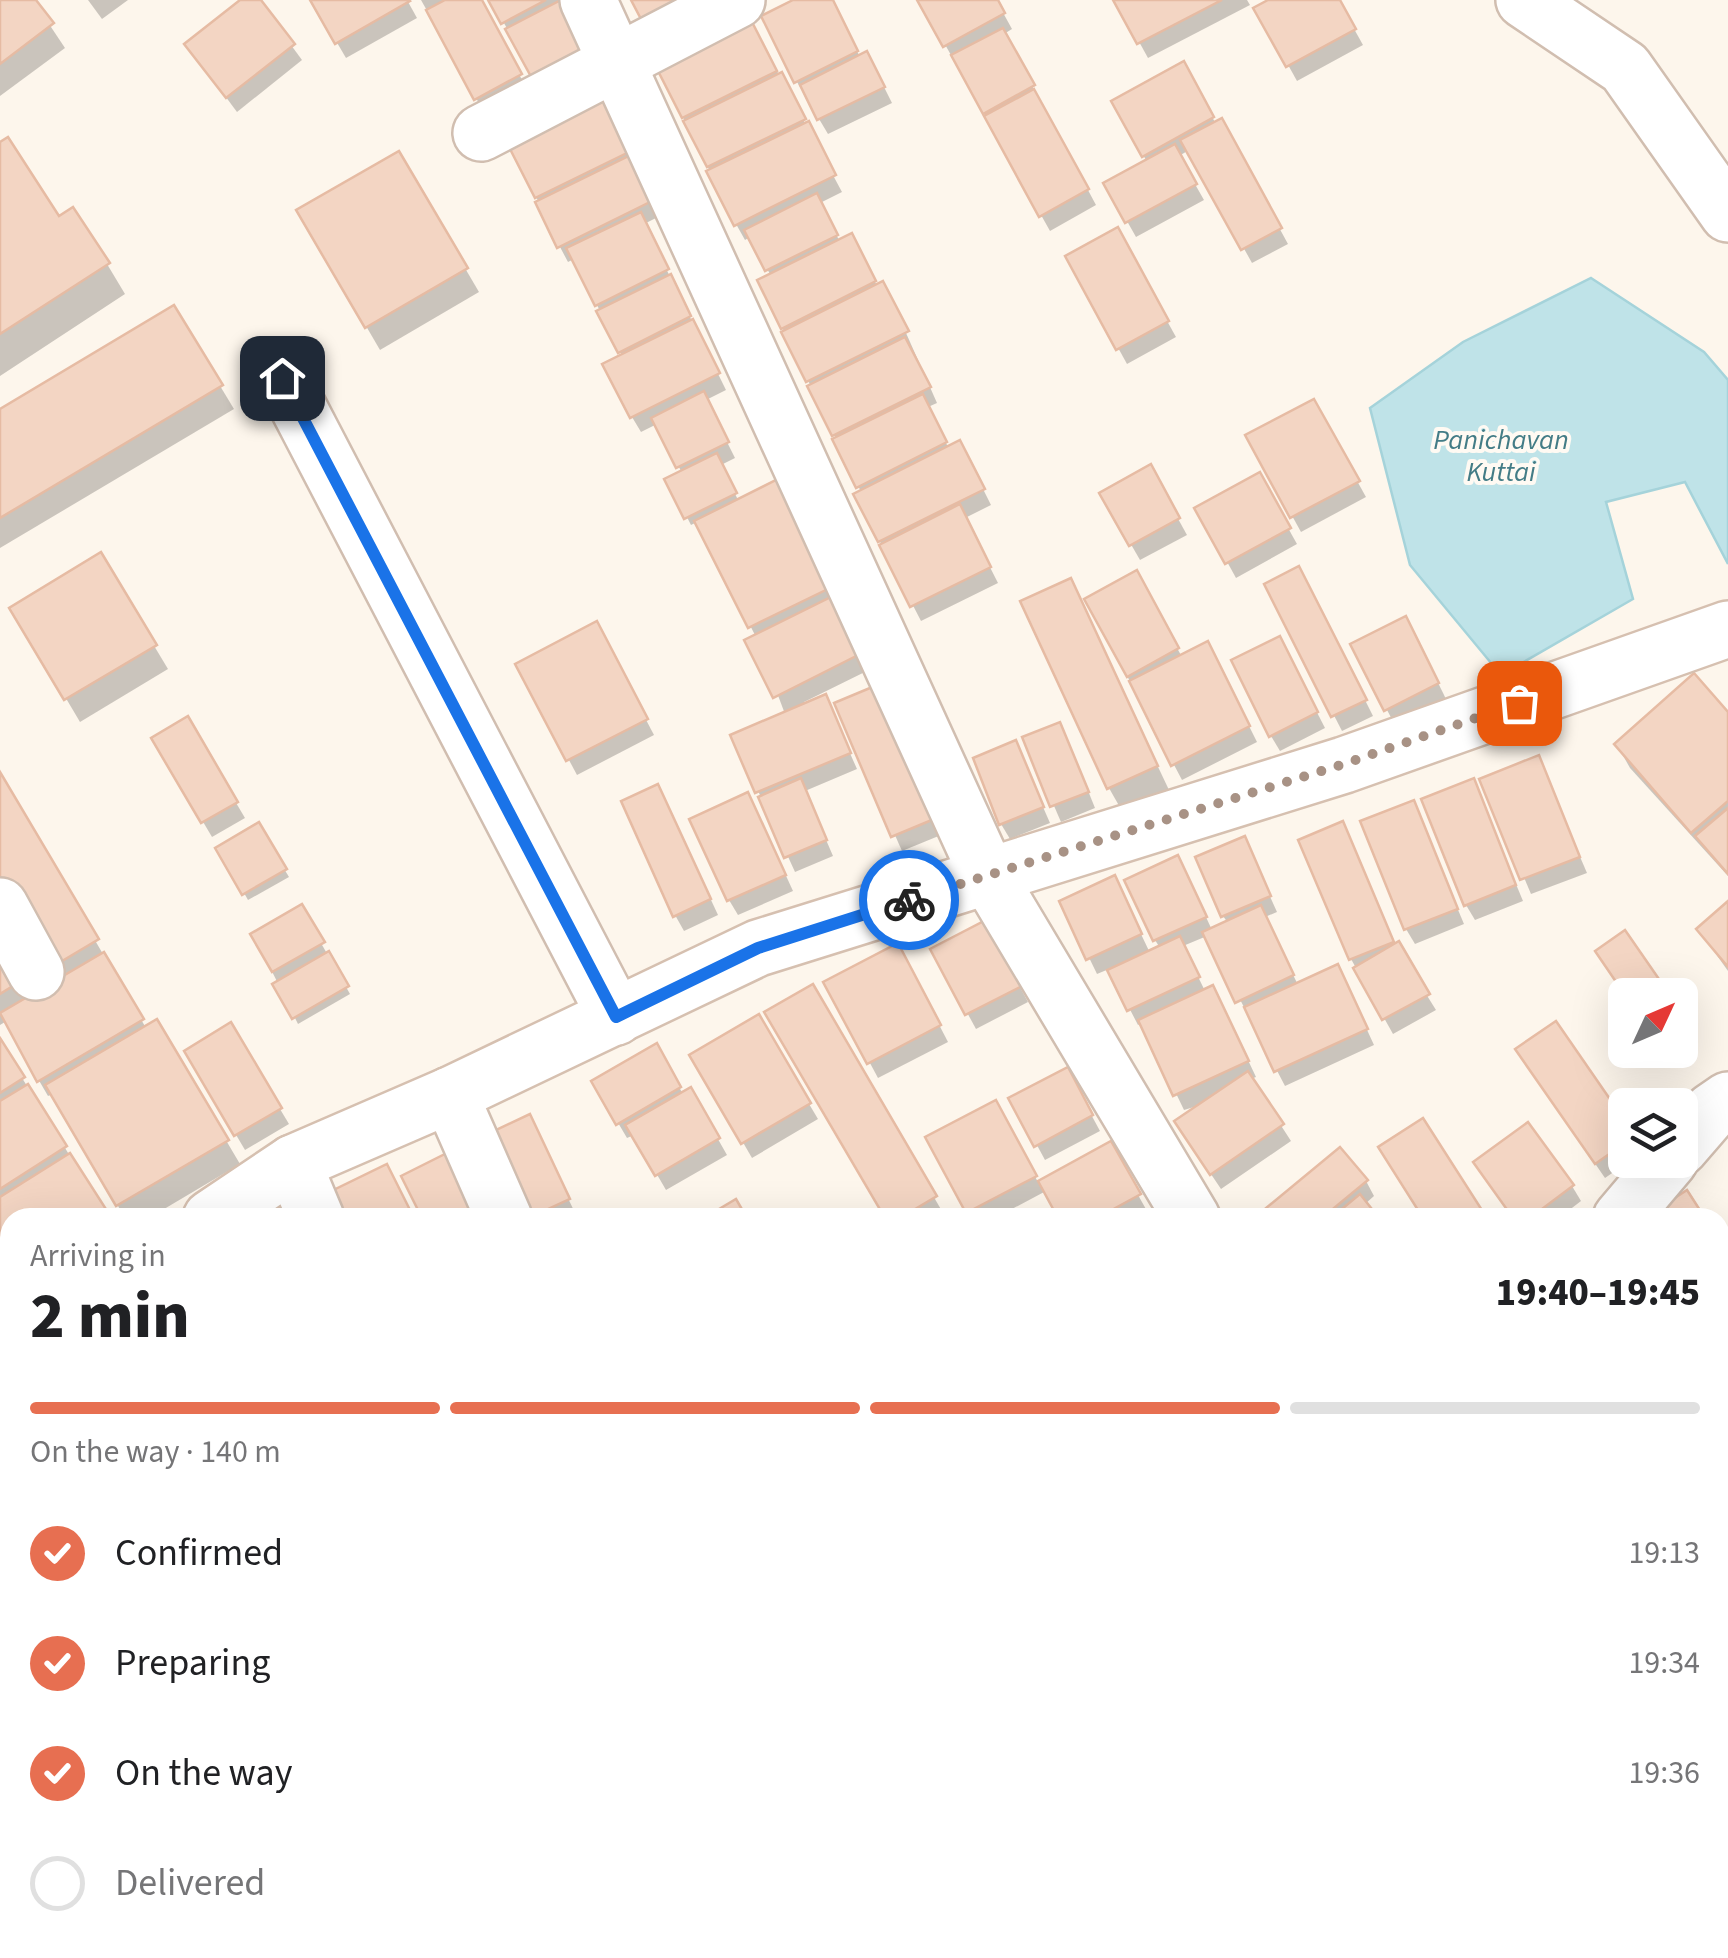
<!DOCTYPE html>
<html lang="en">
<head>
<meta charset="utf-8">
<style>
	:root { --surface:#fff; --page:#f6f6f6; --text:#202124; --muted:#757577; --line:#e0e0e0; --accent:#e76f51 }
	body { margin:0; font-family:"Source Sans 3",sans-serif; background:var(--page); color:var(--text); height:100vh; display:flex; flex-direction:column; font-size:38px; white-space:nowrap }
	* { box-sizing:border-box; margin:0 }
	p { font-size:32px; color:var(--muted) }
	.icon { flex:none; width:55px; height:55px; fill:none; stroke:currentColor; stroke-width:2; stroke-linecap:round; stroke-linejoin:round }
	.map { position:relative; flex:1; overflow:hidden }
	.sheet { position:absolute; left:0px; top:1208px; width:1730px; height:752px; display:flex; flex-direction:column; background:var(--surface); border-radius:30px 30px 0 0; box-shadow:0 10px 40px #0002 }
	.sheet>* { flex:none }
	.needle { width:65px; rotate:46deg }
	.fabs { position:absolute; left:1608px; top:978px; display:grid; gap:20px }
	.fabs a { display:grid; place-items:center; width:90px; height:90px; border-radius:15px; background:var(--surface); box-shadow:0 10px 40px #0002; font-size:50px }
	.pin { position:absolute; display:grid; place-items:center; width:85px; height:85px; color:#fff; margin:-42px; border-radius:20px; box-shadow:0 5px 15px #0006 }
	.courier { position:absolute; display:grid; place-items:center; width:100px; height:100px; margin:-50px; border:8px solid #1a73e8; border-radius:50%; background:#fff; color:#222; box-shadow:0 2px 12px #0007 }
	.head em { font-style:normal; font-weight:800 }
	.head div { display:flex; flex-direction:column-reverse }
	.head { display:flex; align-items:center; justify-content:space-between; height:170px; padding:0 30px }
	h1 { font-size:65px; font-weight:800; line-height:75px }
	.bar { display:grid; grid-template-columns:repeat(4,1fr); gap:15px 10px; align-content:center; height:120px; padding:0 30px }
	.bar i { height:12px; border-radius:8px; background:var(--line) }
	.bar .current { background:var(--accent) }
	.bar p { grid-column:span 4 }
	ol { padding:0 30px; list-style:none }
	li { display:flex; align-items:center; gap:30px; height:110px }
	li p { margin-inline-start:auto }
	li .icon { padding:10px; border-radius:50%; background:var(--accent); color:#fff; stroke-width:4 }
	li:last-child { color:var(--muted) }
	li i { width:55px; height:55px; border:5px solid var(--line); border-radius:50% }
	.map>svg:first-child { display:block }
	.water { fill:#bfe3e8; stroke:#a5d3da; stroke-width:2.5 }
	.shadow { fill:#0003 }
	.building { fill:#f3d5c3; stroke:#e6bba3; stroke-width:2.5 }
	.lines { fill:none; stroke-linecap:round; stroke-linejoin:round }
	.street-casing { stroke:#d1beb0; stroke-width:60 }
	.secondary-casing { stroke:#d6c0b0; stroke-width:60 }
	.street { stroke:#fff; stroke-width:55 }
	.secondary { stroke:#fff; stroke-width:55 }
	.done { stroke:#a89285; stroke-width:10; stroke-dasharray:0 18 }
	.route { stroke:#1a73e8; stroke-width:12 }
	.labels { text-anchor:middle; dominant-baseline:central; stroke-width:8; stroke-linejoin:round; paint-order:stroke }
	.water-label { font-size:28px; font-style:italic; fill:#437c86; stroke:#fffaf3 }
</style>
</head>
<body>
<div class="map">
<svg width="1728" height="1958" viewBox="0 0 1728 1958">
	<rect width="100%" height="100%" fill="#fdf6ec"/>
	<path class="water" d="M1591,278L1704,352L1728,380V564L1685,482L1606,502L1633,599L1501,675L1410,565L1370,408L1463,342Z"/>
	<g class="shadow">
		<path d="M0,0H33L65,48L0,96Z"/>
		<path d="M88,0H128L102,19Z"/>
		<path d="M244,0H258L302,60L237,112L187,45Z"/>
		<path d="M312,0H407L417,18L346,58Z"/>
		<path d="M421,0H479L528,91L485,114Z"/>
		<path d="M491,0H558L568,17L545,96Z"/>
		<path d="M798,0H831L860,57L875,69L892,103L828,134L797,82Z"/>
		<path d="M920,0H996L1012,29L1004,34L1096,205L1050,231Z"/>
		<path d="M1116,0H1247L1250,5L1148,58Z"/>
		<path d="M1273,0H1338L1363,45L1297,81L1257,9Z"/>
		<path d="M757,34L842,192L820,203L840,242L860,251L877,286L891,299L937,403L928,407L949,449L968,459L991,505L965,518L998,583L921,621L856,495L861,492L837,440L760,282L771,276L750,237L745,240L736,224L657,64Z"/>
		<path d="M1183,65L1216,124L1221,121L1288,244L1252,263L1189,150L1179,156L1204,200L1136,237L1106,184L1147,162L1114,102Z"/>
		<path d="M605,100L666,213L644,224L726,390L706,400L735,458L721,465L739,502L779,482L875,667L804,702L806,706L825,697L857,769L805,791L833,856L795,872L733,736L785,714L756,637L697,522L691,525L668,480L682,473L657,424L641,432L632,417L623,357L574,259L568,262L560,247L512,146Z"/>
		<path d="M0,145L58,219L107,264L125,294L0,376Z"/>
		<path d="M398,154L479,292L380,350L299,211Z"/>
		<path d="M1117,231L1176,337L1127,364L1068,257Z"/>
		<path d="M173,308L234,409L0,548V411Z"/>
		<path d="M1313,402L1366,497L1301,532L1248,436Z"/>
		<path d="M1150,468L1187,535L1140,560L1102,494Z"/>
		<path d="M1259,476L1297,544L1236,578L1198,509Z"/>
		<path d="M100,556L168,669L80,722L13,609Z"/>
		<path d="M1136,574L1182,657L1216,660L1257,742L1182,780L1087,600Z"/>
		<path d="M1070,581L1169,790L1122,811L1109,788Z"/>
		<path d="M1307,584L1373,716L1342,731L1267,585Z"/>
		<path d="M1414,634L1446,699L1395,725L1387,710Z"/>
		<path d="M604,640L654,735L577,775L518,665Z"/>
		<path d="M1287,654L1325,728L1280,751L1271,736Z"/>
		<path d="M837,704L946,833L902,851Z"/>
		<path d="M1728,716V876L1630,768L1617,745Z"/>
		<path d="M187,720L245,818L212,837L154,739Z"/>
		<path d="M1025,739L1068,741L1095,808L1061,822Z"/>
		<path d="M1015,743L1050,823L1010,839L1001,824Z"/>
		<path d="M1538,759L1587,873L1531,894L1483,780Z"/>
		<path d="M0,777L146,1028L156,1022L240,1164L149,1218H125L53,1094L48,1096L5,1022L0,1025Z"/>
		<path d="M1473,781L1523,901L1475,920L1466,905Z"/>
		<path d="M666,803L718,915L684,931L675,915Z"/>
		<path d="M1413,803L1464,924L1415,944L1406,929Z"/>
		<path d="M756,810L793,891L738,915L729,900Z"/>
		<path d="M1342,825L1396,946L1436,1010L1393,1034L1351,959Z"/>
		<path d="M258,826L289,877L248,900L219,849Z"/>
		<path d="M1244,839L1277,912L1265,917L1298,985L1345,982L1374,1045L1285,1086L1207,936L1183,946L1205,991L1221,1003L1256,1077L1251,1079L1291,1141L1221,1189L1186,1137L1204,1104L1184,1110L1142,1023L1138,1025L1109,969L1097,974L1062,902L1122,894L1150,953L1160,948L1155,940L1186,874L1212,930L1228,923L1223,916Z"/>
		<path d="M1728,904V971L1699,930Z"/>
		<path d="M301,908L350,994L298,1024L254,935Z"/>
		<path d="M985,923L1028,1002L976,1029L933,950Z"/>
		<path d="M906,961L948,1042L878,1078L827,983Z"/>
		<path d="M812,987L946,1218H887Z"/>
		<path d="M758,1018L818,1119L752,1158L693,1056Z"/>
		<path d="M230,1026L289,1124L245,1150L187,1052Z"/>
		<path d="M0,1042L108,1218H10V1302L0,1308Z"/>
		<path d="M656,1047L683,1094L690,1090L727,1155L666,1190L634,1135L627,1138L594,1082Z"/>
		<path d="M1527,1065L1625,1125V1160H1631L1605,1178Z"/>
		<path d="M1067,1070L1100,1131L1045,1160L1012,1099Z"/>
		<path d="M995,1103L1039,1184L1110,1145L1147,1211L1134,1218H1061L1046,1191L995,1218H972L929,1138Z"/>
		<path d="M537,1133L576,1215L571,1218H519Z"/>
		<path d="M1366,1181L1374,1196L1365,1204L1376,1218H1258Z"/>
		<path d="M1572,1186L1581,1201L1559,1218H1514Z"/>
		<path d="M1721,1523L1728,1532V1638L1720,1625Z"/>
		<path d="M0,1633L10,1649V1761L0,1767Z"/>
		<path d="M1720,1773L1728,1784V1852L1720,1858Z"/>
		<path d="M374,1950H432L422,1958H381Z"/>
		<path d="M655,1950H732L735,1955L660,1958Z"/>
	</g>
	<g class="building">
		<path d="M0,0H36L54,23L0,64Z"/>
		<path d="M240,0H261L295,44L226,98L184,44Z"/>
		<path d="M310,0H409L410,1L335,44Z"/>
		<path d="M445,0H482L522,74L474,100L426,10Z"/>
		<path d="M488,0H546L501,24Z"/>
		<path d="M561,0L589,53L534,82L505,29Z"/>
		<path d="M631,0H677L641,19Z"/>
		<path d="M793,0H833L858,51L794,83L761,16Z"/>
		<path d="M917,0H998L1005,13L943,47Z"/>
		<path d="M1113,0H1222L1137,44Z"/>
		<path d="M1268,0H1340L1356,29L1286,67L1253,8Z"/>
		<path d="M749,16L777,71L682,118L654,63Z"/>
		<path d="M1003,28L1035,85L983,114L951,55Z"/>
		<path d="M867,51L885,87L817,120L800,85Z"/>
		<path d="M1184,61L1214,117L1142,157L1111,101Z"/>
		<path d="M782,72L806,119L707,167L683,121Z"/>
		<path d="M1034,89L1089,189L1039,217L984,116Z"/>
		<path d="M606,97L633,150L535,198L508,145Z"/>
		<path d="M1222,118L1282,228L1241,250L1180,140Z"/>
		<path d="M809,121L836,175L734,226L706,171Z"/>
		<path d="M8,137L59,216L73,207L110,263L0,334V142Z"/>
		<path d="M1175,144L1197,184L1125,223L1103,183Z"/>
		<path d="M399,151L468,268L365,328L296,210Z"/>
		<path d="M637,152L660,197L557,248L535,202Z"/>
		<path d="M817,193L838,235L765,271L744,230Z"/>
		<path d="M641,212L669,269L595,306L566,248Z"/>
		<path d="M1118,227L1169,321L1116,350L1065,256Z"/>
		<path d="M852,233L876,281L781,329L757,280Z"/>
		<path d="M671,274L691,316L618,353L596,311Z"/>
		<path d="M883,281L909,331L806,382L781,332Z"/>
		<path d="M174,305L223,385L0,518V409Z"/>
		<path d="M693,319L720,373L630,418L602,364Z"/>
		<path d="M905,337L931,387L832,436L807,386Z"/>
		<path d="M704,391L729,442L676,468L651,418Z"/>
		<path d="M923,394L947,442L856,488L832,439Z"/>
		<path d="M1314,399L1360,481L1290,518L1245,435Z"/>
		<path d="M960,440L985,489L878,542L853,494Z"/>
		<path d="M717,453L737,493L684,519L664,479Z"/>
		<path d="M1151,464L1180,518L1129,546L1099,493Z"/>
		<path d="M1260,472L1291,528L1225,564L1194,508Z"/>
		<path d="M780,478L834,586L748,628L694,521Z"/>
		<path d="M960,504L991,567L910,607L879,545Z"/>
		<path d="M101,552L157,645L64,700L9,608Z"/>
		<path d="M1299,566L1367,700L1331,717L1264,584Z"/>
		<path d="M1137,570L1179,648L1127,677L1084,599Z"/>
		<path d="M1071,578L1158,766L1107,789L1020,601Z"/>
		<path d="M839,593L868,650L773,698L744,640Z"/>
		<path d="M1406,616L1439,683L1384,711L1350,644Z"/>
		<path d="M597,621L648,719L566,761L515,664Z"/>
		<path d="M1280,636L1318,712L1269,737L1231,660Z"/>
		<path d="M1208,641L1250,726L1171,766L1129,681Z"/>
		<path d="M1694,673L1728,712V801L1691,833L1614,744Z"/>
		<path d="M882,683L939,817L891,837L834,703Z"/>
		<path d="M826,694L851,753L755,793L730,735Z"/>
		<path d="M188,716L238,802L201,823L151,738Z"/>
		<path d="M1060,722L1089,792L1050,807L1022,737Z"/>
		<path d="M1016,740L1044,807L999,825L973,758Z"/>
		<path d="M1539,755L1580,857L1520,880L1479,779Z"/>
		<path d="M0,772L99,939L52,967L0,880Z"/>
		<path d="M801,778L827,840L784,858L758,797Z"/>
		<path d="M1474,778L1516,885L1464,906L1421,799Z"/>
		<path d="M658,784L711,899L673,917L621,801Z"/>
		<path d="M748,792L786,875L727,901L689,819Z"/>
		<path d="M1414,800L1458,909L1404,930L1360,821Z"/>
		<path d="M1728,808V874L1695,836Z"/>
		<path d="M1343,821L1394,942L1349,960L1298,840Z"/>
		<path d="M259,822L287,869L242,895L215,848Z"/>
		<path d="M1245,836L1271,896L1221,917L1195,857Z"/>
		<path d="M1178,855L1207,917L1153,941L1124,880Z"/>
		<path d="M1115,875L1142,934L1086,960L1059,901Z"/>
		<path d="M1728,901V967L1696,929Z"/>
		<path d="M302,904L325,942L272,972L250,934Z"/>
		<path d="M1261,905L1294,975L1235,1003L1202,932Z"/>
		<path d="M986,920L1022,986L965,1015L930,949Z"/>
		<path d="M1625,930L1670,995H1625L1595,951Z"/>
		<path d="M1180,936L1200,977L1127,1011L1107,970Z"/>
		<path d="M1399,941L1430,994L1382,1020L1353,968Z"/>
		<path d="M0,942L24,979L0,994Z"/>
		<path d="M898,943L941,1025L867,1064L823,982Z"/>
		<path d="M329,951L349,986L292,1019L272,984Z"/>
		<path d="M104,952L144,1019L37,1082L0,1013Z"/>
		<path d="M1338,964L1368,1029L1274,1072L1244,1007Z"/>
		<path d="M813,984L937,1196L900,1218H885L764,1012Z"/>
		<path d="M1213,985L1249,1061L1173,1096L1138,1020Z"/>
		<path d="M759,1014L811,1103L741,1144L689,1055Z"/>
		<path d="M157,1019L229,1140L116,1206L45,1085Z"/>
		<path d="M1556,1021L1625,1121V1143L1595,1164L1515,1049Z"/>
		<path d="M231,1022L282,1108L234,1136L184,1051Z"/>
		<path d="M0,1038L25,1077L0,1093Z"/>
		<path d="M657,1043L681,1087L616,1125L591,1081Z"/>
		<path d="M1068,1067L1093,1115L1034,1147L1008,1098Z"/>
		<path d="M1248,1071L1284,1124L1210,1175L1174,1121Z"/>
		<path d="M28,1084L67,1146L0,1189V1101Z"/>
		<path d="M691,1087L720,1138L655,1176L625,1125Z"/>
		<path d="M996,1100L1037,1176L966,1213L925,1137Z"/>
		<path d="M530,1114L570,1199L529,1218L479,1138Z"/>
		<path d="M1423,1118L1487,1218H1423L1378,1147Z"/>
		<path d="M1528,1122L1574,1185L1530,1218H1513L1473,1162Z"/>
		<path d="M1111,1141L1141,1194L1097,1218H1058L1038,1181Z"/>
		<path d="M1340,1147L1368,1180L1322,1218H1254Z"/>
		<path d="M455,1149L481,1218H422L401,1176Z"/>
		<path d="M70,1153L111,1217L10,1218V1281L0,1287V1197Z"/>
		<path d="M387,1164L414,1218H325L315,1199Z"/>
		<path d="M1687,1190L1705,1218H1644Z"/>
		<path d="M1360,1194L1379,1218H1331Z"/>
		<path d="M736,1199L747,1218H704Z"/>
		<path d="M1722,1520L1728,1528V1592L1720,1599Z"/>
		<path d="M1728,1608V1637L1720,1627V1614Z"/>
		<path d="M0,1628L10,1644V1730L0,1736Z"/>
		<path d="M1720,1769L1728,1780V1831L1720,1836Z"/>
		<path d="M240,1950H252L259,1958H231Z"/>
		<path d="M375,1950H405L395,1958H382Z"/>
		<path d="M463,1950H483L488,1958H450Z"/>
		<path d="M577,1950H616L622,1958H582Z"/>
		<path d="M653,1950H712L700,1958H659Z"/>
	</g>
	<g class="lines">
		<g class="street-casing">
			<g id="street">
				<path d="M588,0L988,876L1192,1218"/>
				<path d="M1524,0L1625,68L1728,214"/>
				<path d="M481,133L737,0"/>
				<path d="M283,378L616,1017"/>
				<path d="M0,906L36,972"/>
				<path d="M450,1095L504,1218"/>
				<path d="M1680,1148L1712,1111L1728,1100"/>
				<path d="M293,1163L316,1218"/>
				<path d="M1621,1218L1670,1160"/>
				<path d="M0,1432L10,1447"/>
				<path d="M1720,1887L1728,1881"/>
				<path d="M633,1950L638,1958"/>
				<path d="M924,1950L931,1958"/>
				<path d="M796,1958L808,1950"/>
				<path d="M1639,1958L1643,1950"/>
			</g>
		</g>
		<g class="secondary-casing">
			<g id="secondary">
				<path d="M211,1218L293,1163L450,1095L758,948L1344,765L1728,629"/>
				<path d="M0,1360L10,1353"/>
			</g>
		</g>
		<use href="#street" class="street"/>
		<use href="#secondary" class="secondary"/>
	</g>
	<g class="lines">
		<path class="done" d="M909,900L1344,764L1519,703"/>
		<path class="route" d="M282,378L616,1017L758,948L909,900"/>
	</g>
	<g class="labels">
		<g class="water-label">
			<text x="1501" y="440">Panichavan<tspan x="1501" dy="32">Kuttai</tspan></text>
		</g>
	</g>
</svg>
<div class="fabs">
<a><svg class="needle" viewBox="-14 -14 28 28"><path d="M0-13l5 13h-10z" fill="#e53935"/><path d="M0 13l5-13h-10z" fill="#757577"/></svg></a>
<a><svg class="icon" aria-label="layers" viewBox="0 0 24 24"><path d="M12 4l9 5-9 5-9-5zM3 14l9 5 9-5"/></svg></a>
</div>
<div class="pin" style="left:1519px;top:703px;background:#ea580c"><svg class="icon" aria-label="bag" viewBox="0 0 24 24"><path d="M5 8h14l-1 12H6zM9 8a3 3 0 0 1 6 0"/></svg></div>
<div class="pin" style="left:282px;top:378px;background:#1f2937"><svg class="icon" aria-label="home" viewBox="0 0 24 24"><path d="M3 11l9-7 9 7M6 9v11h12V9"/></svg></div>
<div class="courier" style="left:909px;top:900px"><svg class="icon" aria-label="bike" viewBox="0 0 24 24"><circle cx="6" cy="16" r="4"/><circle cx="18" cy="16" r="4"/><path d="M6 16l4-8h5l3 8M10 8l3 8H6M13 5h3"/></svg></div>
<section class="sheet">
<div class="head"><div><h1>2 min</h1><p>Arriving in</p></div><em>19:40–19:45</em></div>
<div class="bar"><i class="current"></i><i class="current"></i><i class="current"></i><i></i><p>On the way · 140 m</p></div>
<ol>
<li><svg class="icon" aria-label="check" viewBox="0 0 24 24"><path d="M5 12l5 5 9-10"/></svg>Confirmed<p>19:13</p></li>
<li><svg class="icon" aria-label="check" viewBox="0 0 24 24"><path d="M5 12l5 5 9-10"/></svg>Preparing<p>19:34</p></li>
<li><svg class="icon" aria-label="check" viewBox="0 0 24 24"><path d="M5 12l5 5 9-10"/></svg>On the way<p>19:36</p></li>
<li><i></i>Delivered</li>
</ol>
</section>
</div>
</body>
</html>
